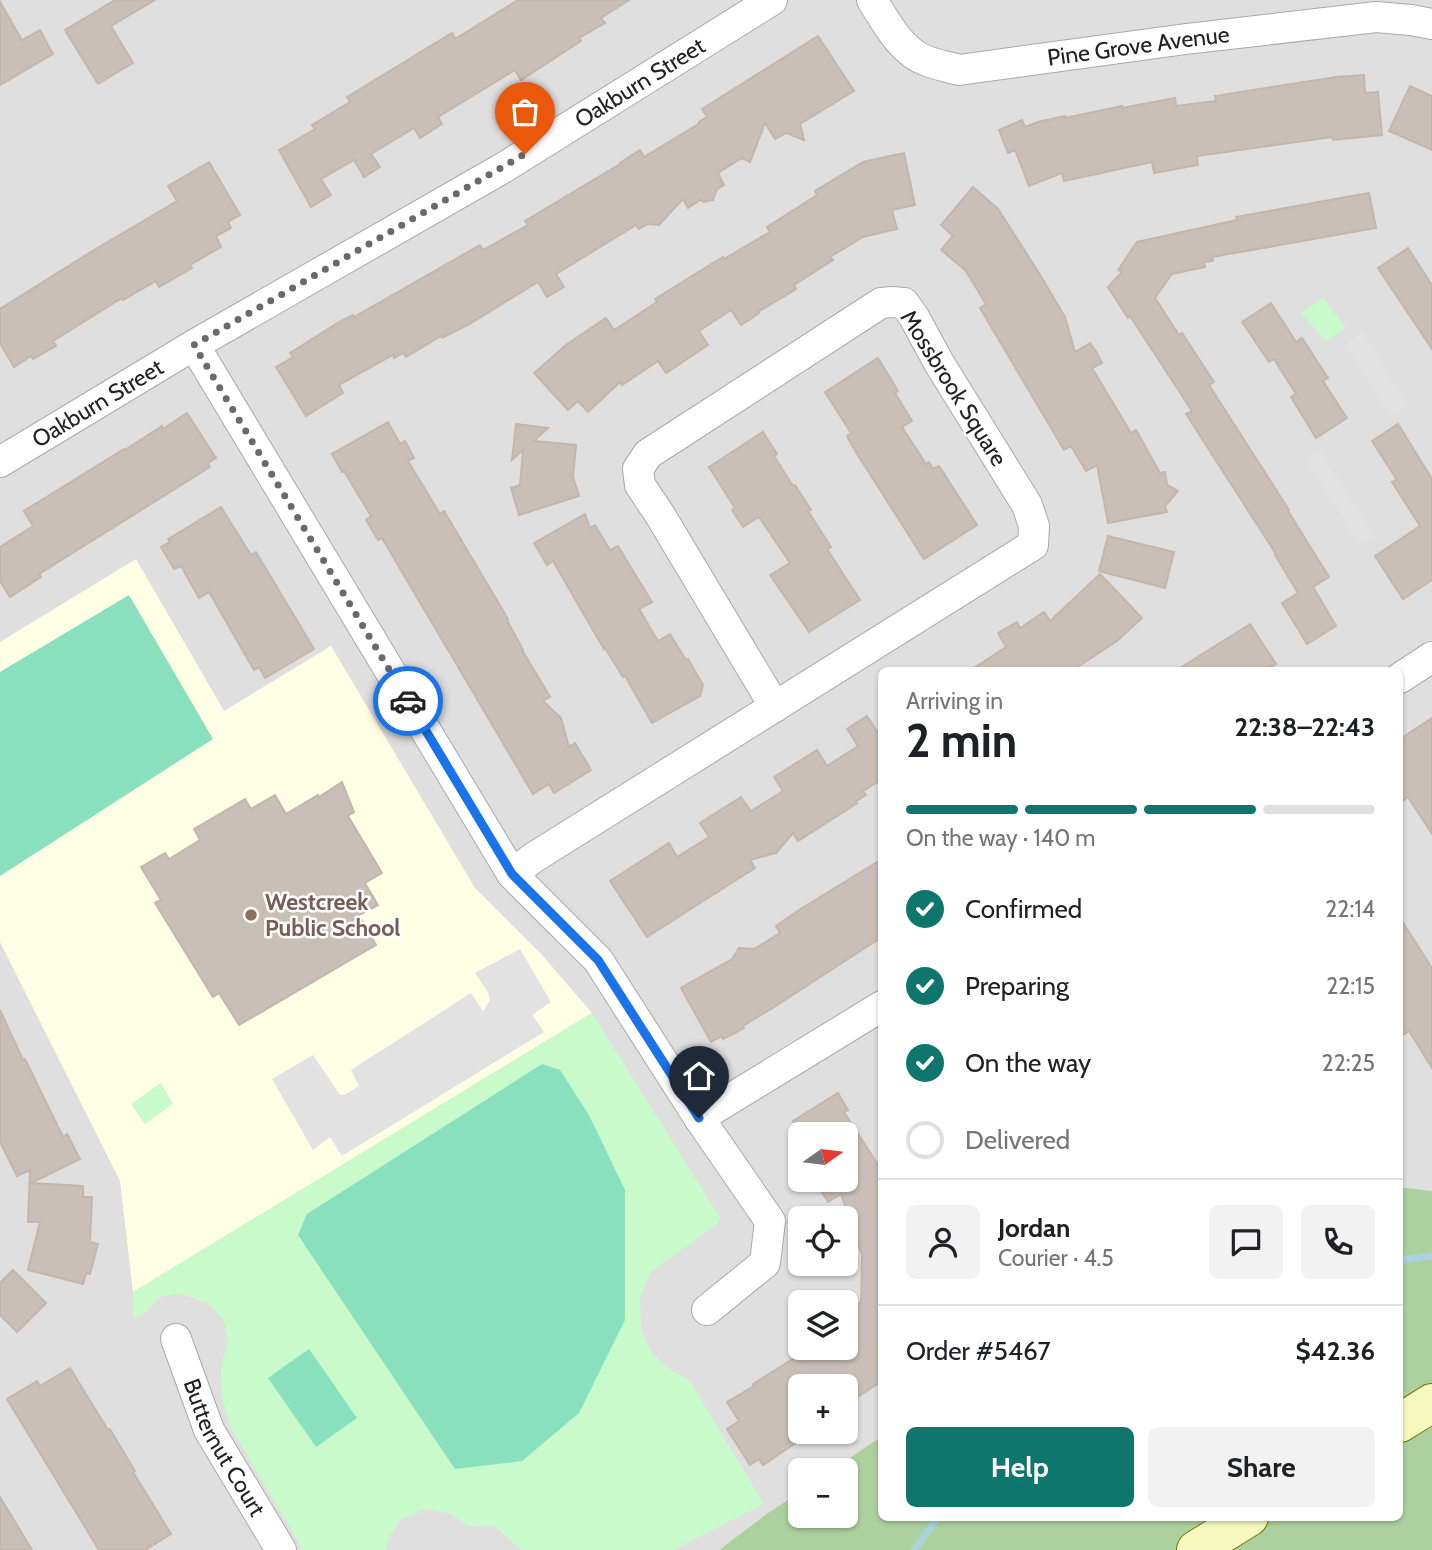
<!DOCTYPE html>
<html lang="en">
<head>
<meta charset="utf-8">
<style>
	:root { --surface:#fff; --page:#f2f2f2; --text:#202124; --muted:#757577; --line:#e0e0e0; --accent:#0f766e }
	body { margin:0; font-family:Cabin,sans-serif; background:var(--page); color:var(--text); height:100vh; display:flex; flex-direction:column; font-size:26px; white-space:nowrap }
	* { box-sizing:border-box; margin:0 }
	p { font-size:23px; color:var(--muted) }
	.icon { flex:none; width:38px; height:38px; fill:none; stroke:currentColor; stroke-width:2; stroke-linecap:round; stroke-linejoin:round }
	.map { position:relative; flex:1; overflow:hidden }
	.sheet { position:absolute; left:878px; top:667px; width:525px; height:854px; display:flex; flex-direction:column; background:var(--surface); border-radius:10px; box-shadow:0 2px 5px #0004 }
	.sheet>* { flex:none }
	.needle { width:46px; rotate:76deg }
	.tools { position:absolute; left:788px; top:1122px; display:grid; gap:14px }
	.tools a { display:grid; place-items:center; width:70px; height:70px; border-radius:10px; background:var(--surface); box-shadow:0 2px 5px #0004; font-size:35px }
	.pin { position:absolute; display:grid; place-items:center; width:60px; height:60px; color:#fff; margin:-72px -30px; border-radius:50% 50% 50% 0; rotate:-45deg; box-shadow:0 0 7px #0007 }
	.pin .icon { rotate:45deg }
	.courier { position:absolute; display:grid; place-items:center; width:70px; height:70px; margin:-35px; border:5px solid #1a73e8; border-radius:50%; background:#fff; color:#222; box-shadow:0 2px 9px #0007 }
	.head em { font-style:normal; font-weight:700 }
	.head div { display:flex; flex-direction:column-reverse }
	.head { display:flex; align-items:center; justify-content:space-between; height:119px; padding:0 28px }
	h1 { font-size:46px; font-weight:700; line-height:52px }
	.bar { display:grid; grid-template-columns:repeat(4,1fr); gap:10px 7px; align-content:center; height:84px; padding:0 28px }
	.bar i { height:9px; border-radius:5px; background:var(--line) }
	.bar .active { background:var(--accent) }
	.bar p { grid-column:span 4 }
	.line { display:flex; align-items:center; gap:18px; padding:0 28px; border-top:2px solid var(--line) }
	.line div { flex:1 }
	.round { display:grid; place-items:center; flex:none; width:74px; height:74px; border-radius:10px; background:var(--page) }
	ol { padding:0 28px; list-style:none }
	li { display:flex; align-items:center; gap:21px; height:77px }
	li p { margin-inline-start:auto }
	li .icon { padding:7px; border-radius:50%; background:var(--accent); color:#fff; stroke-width:4 }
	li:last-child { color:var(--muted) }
	li i { width:38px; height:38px; border:4px solid var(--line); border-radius:50% }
	.cta { display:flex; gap:14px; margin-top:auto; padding:14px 28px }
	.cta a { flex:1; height:80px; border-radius:10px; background:var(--accent); color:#fff; font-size:28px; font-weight:700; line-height:80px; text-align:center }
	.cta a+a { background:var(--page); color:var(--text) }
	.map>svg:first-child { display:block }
	.residential { fill:#e0dfdf; fill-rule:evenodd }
	.education { fill:#ffffe5 }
	.forest { fill:#add19e }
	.park { fill:#c8facc }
	.pitch { fill:#88e0be }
	.parking { fill:#e2e2e2 }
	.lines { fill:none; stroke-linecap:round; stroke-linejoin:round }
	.stream { stroke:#aad3df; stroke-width:7 }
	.building { fill:#c7bfb8; stroke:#c4b6ab; stroke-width:2 }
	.minor-casing { stroke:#a9a9a9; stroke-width:32 }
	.secondary-casing { stroke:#707d05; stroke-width:40 }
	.minor { stroke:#fff; stroke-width:30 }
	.secondary { stroke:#f7fabf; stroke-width:38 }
	.done { stroke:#6b6a68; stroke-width:7; stroke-dasharray:0 12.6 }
	.route { stroke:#1a73e8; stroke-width:9 }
	.education-dot { fill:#8d6e63; stroke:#fff; stroke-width:2.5 }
	.labels { text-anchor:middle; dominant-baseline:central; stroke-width:5; stroke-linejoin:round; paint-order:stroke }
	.street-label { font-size:23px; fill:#222; stroke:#fff }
	.education-label { font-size:23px; font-weight:bold; fill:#785e54; stroke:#fff; text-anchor:start }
</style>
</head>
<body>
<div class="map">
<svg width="1432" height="1550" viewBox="0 0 1432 1550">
	<rect width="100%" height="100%" fill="#f2efe9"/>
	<path class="residential" d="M0,0H1432V1191L1400,1187V670H882V1436L832,1470H800V1492L768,1513L719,1550H0ZM800,1134H845V1180H800ZM800,1218H845V1264H800ZM800,1302H845V1348H800ZM800,1386H845V1432H800Z"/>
	<path class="education" d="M136,559L224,711L331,646L475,888L542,955L592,1013L133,1292L120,1181L0,942V642Z"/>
	<path class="forest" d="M1400,1187L1432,1191V1550H719L768,1513L800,1492V1516H845V1470H832L882,1436V1517H1400Z"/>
	<g class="park">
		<path d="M1323,298L1346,327L1326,341L1301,313Z"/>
		<path d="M592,1013L721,1219L715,1226L650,1272L640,1297L641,1330L651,1352L672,1371L690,1381L764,1504L673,1550H522L493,1525L469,1526L449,1513L426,1509L400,1520L388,1540L386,1550H303L230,1427L222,1396L221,1369L228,1339L224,1320L209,1304L181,1294L160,1297L145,1313L133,1318V1292Z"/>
		<path d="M161,1083L173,1104L145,1124L131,1104Z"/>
	</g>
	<g class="pitch">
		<path d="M129,595L213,739L0,876V672Z"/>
		<path d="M542,1064L560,1070L589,1115L625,1190V1320L579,1413L522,1461L455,1469L298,1235L307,1214Z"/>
		<path d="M309,1349L357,1418L316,1447L268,1378Z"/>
	</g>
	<g class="parking">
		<path d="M1363,333L1408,405L1390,416L1345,344Z"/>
		<path d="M1320,451L1375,537L1360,546L1306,460Z"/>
		<path d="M520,949L551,1002L532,1015L544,1032L342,1156L330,1137L313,1150L272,1079L313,1055L340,1095L346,1094L359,1086L351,1070L471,993L483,1011L490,1000L488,992L475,973Z"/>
	</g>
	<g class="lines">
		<g class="stream">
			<path d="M1400,1260L1432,1256"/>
			<path d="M914,1550L938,1517"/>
		</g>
	</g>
	<g class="building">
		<path d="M115,0H155L111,26L133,63L98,84L65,30Z"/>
		<path d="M518,0H629L601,18L605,23L579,38L581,41L521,80L515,70L438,117L442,124L420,138L414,128L371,154L380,167L364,177L354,160L321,179L331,195L311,207L279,150L315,129L312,125L350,102L347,97L452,33L455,39Z"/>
		<path d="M0,2L22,40L40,30L53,54L0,85Z"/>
		<path d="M818,36L854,91L800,124L804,140L786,133L775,139L765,123L750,162L742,158L718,173L724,185L717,189L713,200L704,202L700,200L688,208L683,199L659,225L648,224L639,229L636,225L556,274L564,287L547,297L538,282L468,325L442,338L441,336L406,357L403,353L394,358L393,355L339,385L343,393L306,416L276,367L293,357L290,353L339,322L353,315L354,317L480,245L483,250L528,225L525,221L620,164V163L640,150L644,157L700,123L699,122L707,117L702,109Z"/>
		<path d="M1364,75L1365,93L1378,92L1382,135L1333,140L1332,137L1197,156L1198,165L1154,173L1152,162L1064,181L1062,173L1029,186L1015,150L1008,153L999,130L1022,120L1025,127L1038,122L1065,116V118L1122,106V108L1175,98L1176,106L1216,101L1215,96L1336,77Z"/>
		<path d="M1410,86L1432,96V150L1389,131Z"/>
		<path d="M904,153L915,205L892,210L897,229L863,237L830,257L833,260L794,285L796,289L758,312L759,313L741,325L731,310L699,331L708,345L666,373L658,361L622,385L620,382L588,412L578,401L568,410L534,373L566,345L606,318L614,330L657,302L655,299L687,279L723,257L724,259L770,232L767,227L817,195L815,191L863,162Z"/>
		<path d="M209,162L240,215L228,222L231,228L216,236L221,247L190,265L192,268L159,287L156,281L123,300L122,298L53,341L56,346L33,359L31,356L14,367L0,343V309L94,250L177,201L168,186Z"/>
		<path d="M973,187L998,209L1039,273L1065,317L1075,352L1090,343L1097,353L1102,363L1092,368L1131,433L1136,430L1160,473L1165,472L1167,485L1178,491L1165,506L1167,512L1108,523L1097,465L1086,471L1071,446L1064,450L980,308L986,304L965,270L941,250L953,236L941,225Z"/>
		<path d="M1369,193L1376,228L1212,257L1213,261L1204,262L1205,267L1172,274L1155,298L1179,335L1182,333L1214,382L1209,385L1289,510L1288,511L1329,577L1313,587L1336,626L1307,644L1282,603L1298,593L1275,555L1276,554L1186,414L1192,411L1130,316L1128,318L1108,287L1122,272L1118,270L1137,242L1237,220L1236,217Z"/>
		<path d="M1408,248L1432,285V349L1378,268Z"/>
		<path d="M1271,303L1296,342L1302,338L1328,378L1323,381L1347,418L1316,438L1291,397L1296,394L1274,359L1269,362L1242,322Z"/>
		<path d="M878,358L898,391L895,393L912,421L902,427L926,464L929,462L933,469L939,466L977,525L924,559L854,449L847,436L851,433L825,392Z"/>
		<path d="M187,413L216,458L208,463L210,467L39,574L41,577L10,597L0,581V547L33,526L24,511L124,449L125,450L162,426L163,429Z"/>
		<path d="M388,422L400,444L405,441L414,458L408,461L440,514L444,511L508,619L507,620L523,650H522L550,697L543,701L561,718L569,747L575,743L591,770L554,793L549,784L533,794L382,538L378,540L366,520L371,516L344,471L342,472L332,454Z"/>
		<path d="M516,424L548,428L534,441L576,445L573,477L579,496L519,515L511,488L520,485L523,450L512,460Z"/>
		<path d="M1398,424L1432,479V580L1403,599L1375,556L1420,526L1392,482L1397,480L1372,441Z"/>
		<path d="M763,432L777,454L774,456L793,486L795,485L811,510L808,511L831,547L827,549L860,600L809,632L770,575L790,563L759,517L743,527L732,510L735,508L709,467Z"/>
		<path d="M221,507L251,555L256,552L314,649L265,678L259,667L254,670L209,592L199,598L181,566L174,569L161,547L170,542L168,539Z"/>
		<path d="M585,514L590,528L595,525L610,550L618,546L652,602L639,609L658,641L670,634L686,660L688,659L703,685L700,696L652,723L625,676L623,677L605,648L604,649L553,561L547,565L534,543Z"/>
		<path d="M1108,536L1174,552L1165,588L1099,571Z"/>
		<path d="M1100,574L1142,618L1117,641L1073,670H971L1006,647L998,633L1017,622L1020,628L1044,612L1050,621Z"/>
		<path d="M1250,624L1276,664L1265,670H1177Z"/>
		<path d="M867,716L882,739V779L863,791L866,795L855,802L857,803L798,841L793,833L776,853L750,860L755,868L647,937L610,881L669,843L677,857L709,837L700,823L741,797L751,811L783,791L774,777L817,750L827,766L858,746L847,729Z"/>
		<path d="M1432,718V834L1408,797L1400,803V739Z"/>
		<path d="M342,782L354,812L348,816L382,873L365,883L378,905L359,915L376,945L239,1025L219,993L213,997L155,903L161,900L141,867L165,853L169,859L200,840L194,829L245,799L251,809L275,795L286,814L318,795L319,797Z"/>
		<path d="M882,859V937L774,1007L743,1026L744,1028L723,1039L722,1036L711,1042L681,988L732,959L739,948L754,949L780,933L776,926L799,910Z"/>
		<path d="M1400,918L1432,968V1068L1409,1031L1400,1037Z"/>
		<path d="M0,1010L23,1060L25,1059L63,1137L67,1134L80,1159L31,1183L83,1186V1197H92L90,1242L98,1244L90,1274L86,1273L83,1284L28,1270L40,1222H28L30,1170L17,1176L0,1142Z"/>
		<path d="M838,1093L848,1110L844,1112L882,1171V1381L845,1405V1386H800V1440L763,1465L759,1459L750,1465L727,1429L739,1421L727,1402L754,1386L753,1384L810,1348H845V1318L861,1302L862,1255L841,1194L828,1202L814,1180H845V1134H802L793,1121Z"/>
		<path d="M13,1270L46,1303L17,1332L0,1315V1283Z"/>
		<path d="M70,1368L108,1430L110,1429L135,1471L133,1472L171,1534L145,1550H99L7,1399L37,1381L40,1386Z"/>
		<path d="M0,1497L32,1550H0Z"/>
	</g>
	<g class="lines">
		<g class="minor-casing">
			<g id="minor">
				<path id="s1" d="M872,0C886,22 901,52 927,61C937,65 949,67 959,70L1186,39L1376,17L1411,20L1432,24"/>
				<path d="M194,345L512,874L598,960L699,1118L770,1221L765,1263L707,1310"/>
				<path id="s2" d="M0,462L194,345L503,168L772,0"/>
				<path d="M1400,678L1432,657"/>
				<path d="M512,874L533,858L1033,545L1034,526L1027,505L939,363L914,317L904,303L892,302L881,303L648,454L638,469L640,485L660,515L775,707"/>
				<path d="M699,1118L882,1006"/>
				<path id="s3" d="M176,1339L209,1430L281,1550"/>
			</g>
		</g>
		<g class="secondary-casing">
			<g id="secondary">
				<path d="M1400,1423L1432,1403"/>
				<path d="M1196,1550L1249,1517"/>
			</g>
		</g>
		<use href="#minor" class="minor"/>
		<use href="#secondary" class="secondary"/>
	</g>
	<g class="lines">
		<path class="done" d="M408,701L194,345L525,154"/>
		<path class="route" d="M408,701L512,874L598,960L699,1118"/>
	</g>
	<circle class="education-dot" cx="251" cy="915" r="7"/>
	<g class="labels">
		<g class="street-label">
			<text stroke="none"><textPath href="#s1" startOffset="298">Pine Grove Avenue</textPath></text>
			<text stroke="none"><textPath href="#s2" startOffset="744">Oakburn Street</textPath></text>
			<text transform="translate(954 388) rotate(58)">Mossbrook Square</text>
			<text stroke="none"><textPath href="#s2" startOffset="114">Oakburn Street</textPath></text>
			<text stroke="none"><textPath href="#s3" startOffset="119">Butternut Court</textPath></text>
		</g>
		<g class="education-label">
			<text x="265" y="902">Westcreek<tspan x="265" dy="26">Public School</tspan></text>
		</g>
	</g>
</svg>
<div class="tools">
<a><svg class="needle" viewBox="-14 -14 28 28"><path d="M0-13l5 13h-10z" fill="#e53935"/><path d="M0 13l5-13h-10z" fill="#757577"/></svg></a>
<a><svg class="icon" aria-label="locate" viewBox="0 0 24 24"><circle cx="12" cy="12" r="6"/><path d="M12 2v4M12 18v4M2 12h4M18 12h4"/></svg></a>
<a><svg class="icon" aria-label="layers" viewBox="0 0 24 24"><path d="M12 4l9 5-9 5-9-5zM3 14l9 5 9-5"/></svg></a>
<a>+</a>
<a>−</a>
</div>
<div class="pin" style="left:525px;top:154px;background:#ea580c"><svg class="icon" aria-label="bag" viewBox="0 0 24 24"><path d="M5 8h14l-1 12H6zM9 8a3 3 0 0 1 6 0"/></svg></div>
<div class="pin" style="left:699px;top:1118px;background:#1f2937"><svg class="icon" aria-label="home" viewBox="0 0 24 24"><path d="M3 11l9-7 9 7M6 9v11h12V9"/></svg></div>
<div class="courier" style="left:408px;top:701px"><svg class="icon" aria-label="car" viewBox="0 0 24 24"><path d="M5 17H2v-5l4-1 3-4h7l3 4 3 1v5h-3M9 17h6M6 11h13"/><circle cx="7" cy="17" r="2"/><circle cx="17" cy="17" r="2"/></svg></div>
<section class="sheet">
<div class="head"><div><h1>2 min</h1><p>Arriving in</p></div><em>22:38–22:43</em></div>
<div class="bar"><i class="active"></i><i class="active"></i><i class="active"></i><i></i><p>On the way · 140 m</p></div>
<ol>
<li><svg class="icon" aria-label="check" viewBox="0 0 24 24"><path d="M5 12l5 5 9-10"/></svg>Confirmed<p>22:14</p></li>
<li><svg class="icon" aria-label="check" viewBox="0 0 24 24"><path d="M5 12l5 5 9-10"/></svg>Preparing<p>22:15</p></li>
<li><svg class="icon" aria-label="check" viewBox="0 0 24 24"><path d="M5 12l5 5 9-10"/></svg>On the way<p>22:25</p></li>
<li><i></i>Delivered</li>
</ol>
<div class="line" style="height:126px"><a class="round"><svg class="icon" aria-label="person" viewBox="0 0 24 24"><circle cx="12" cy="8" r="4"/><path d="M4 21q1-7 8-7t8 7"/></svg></a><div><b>Jordan</b><p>Courier · 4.5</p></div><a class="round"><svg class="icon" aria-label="chat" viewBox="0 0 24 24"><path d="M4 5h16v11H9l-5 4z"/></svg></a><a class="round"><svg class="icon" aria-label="phone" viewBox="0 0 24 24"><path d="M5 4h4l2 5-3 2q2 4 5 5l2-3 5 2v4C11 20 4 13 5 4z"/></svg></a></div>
<div class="line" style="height:91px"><div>Order #5467</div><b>$42.36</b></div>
<div class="cta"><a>Help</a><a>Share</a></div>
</section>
</div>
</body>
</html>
